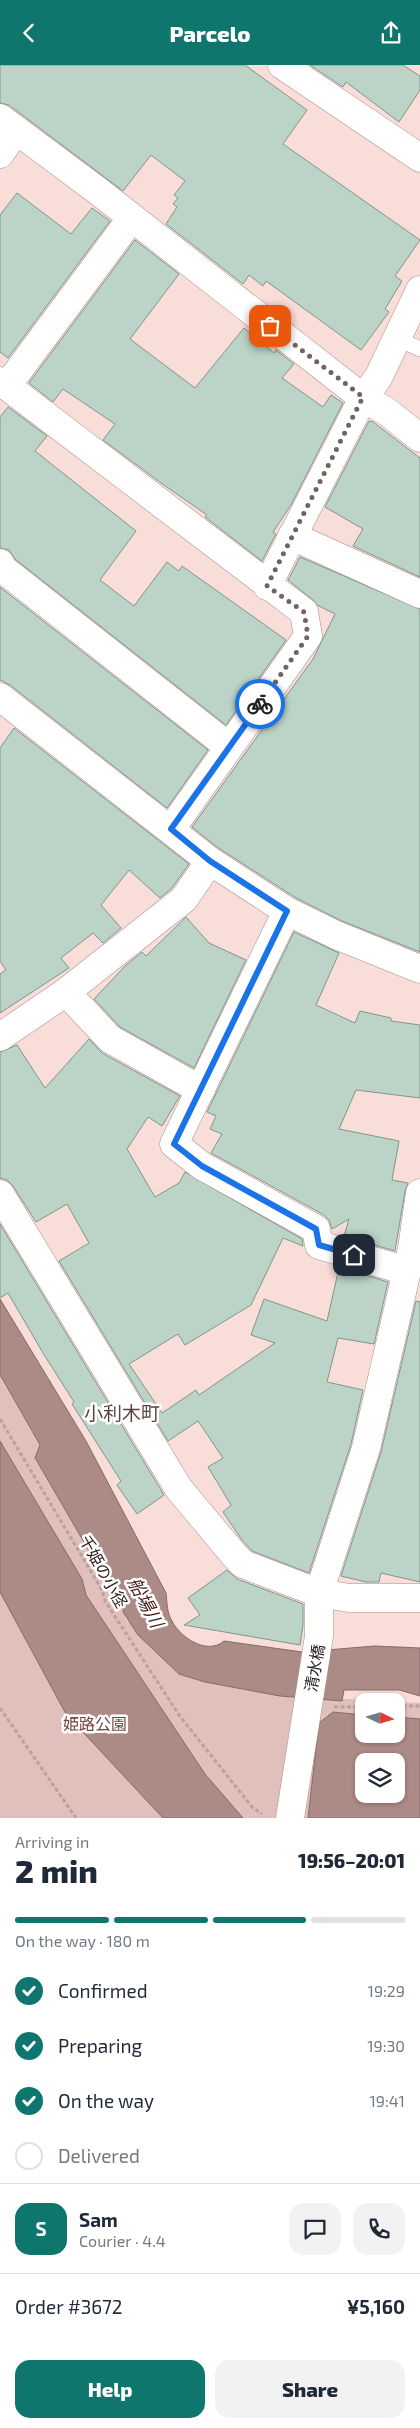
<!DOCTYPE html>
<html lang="en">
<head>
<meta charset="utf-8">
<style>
	:root { --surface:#fff; --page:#f2f2f3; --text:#1f2937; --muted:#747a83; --line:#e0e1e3; --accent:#0f766e }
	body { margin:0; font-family:"Exo 2","Noto Sans JP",sans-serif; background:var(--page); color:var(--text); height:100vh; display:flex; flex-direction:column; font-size:19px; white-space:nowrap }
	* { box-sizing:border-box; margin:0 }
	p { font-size:16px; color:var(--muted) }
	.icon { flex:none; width:28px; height:28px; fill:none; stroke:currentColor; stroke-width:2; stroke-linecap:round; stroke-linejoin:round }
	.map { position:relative; height:1753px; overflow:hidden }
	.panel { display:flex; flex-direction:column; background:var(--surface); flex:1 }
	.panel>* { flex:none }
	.needle { width:32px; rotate:95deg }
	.controls { position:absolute; left:355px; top:1628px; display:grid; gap:10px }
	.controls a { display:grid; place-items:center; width:50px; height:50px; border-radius:10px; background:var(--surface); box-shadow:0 1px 4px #0004; font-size:25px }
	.pin { position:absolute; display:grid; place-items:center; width:42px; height:42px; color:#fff; margin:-21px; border-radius:10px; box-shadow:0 2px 8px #0006 }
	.courier { position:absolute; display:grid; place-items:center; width:50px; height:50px; margin:-25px; border:4px solid #1a73e8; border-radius:50%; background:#fff; color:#222; box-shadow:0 1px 6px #0007 }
	.head em { font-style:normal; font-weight:800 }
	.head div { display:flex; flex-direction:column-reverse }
	.head { display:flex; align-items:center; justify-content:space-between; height:85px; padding:0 15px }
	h1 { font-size:32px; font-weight:800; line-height:38px }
	.bar { display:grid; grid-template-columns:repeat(4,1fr); gap:8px 5px; align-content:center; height:60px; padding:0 15px }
	.bar i { height:6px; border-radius:4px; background:var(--line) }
	.bar .on { background:var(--accent) }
	.bar p { grid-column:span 4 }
	.line { display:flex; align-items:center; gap:12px; padding:0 15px; border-top:1px solid var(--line) }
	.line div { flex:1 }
	.round { display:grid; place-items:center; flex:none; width:52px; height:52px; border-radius:15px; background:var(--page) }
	ol { padding:0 15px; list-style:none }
	li { display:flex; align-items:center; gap:15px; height:55px }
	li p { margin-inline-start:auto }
	li .icon { padding:5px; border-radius:50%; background:var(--accent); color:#fff; stroke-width:4 }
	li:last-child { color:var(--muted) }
	li i { width:28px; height:28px; border:2px solid var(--line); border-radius:50% }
	.cta { display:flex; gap:10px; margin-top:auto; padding:10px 15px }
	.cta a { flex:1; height:58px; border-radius:15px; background:var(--accent); color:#fff; font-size:20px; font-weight:800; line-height:58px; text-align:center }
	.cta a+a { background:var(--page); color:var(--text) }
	header { display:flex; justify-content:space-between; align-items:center; height:65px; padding:0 15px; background:var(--accent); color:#fff; font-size:22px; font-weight:800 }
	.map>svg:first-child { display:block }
	.green { fill:#e1bfba; fill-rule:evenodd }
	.water { fill:#ac8a86; stroke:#856a67; fill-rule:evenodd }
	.building { fill:#bbd4c7; stroke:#7f968a }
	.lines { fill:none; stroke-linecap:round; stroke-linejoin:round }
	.lane-casing { stroke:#ab918e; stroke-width:16 }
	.street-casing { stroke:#ab918e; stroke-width:29 }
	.path { stroke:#b8a29f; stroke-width:3; stroke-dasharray:4 2.5; stroke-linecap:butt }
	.lane { stroke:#fff; stroke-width:15 }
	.street { stroke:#fff; stroke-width:28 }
	.done { stroke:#726260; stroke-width:5; stroke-dasharray:0 9 }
	.route { stroke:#1a73e8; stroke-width:6 }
	.labels { text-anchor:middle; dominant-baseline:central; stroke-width:5; stroke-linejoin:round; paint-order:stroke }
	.street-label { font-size:16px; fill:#2a201f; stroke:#fff }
	.park-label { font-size:16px; fill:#76443e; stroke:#fff }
	.water-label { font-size:18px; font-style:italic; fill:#471915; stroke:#fff }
	.quarter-label { font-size:19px; fill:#5a4340; stroke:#fff }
</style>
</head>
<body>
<header><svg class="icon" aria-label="back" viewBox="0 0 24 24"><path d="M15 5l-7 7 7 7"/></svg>Parcelo<svg class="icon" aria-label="share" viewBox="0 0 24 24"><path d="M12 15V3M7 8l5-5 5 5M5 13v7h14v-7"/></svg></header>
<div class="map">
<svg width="420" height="1753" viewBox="0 0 420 1753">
	<rect width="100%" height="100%" fill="#f9ddd9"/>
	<path class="green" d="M0,1312L40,1381L35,1395L108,1516L126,1535L125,1553L179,1608L216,1619L295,1633H326L387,1636H364V1669H396V1637L420,1638V1753H0ZM364,1696H396V1729H364Z"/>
	<g class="water">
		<path d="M0,1234L86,1376L166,1528C167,1536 167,1546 170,1552C178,1572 207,1591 224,1576L302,1587L375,1581L420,1583V1631L399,1625H344L342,1636L280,1631L205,1617L179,1609L138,1570L123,1547L124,1538L113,1519L109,1520L35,1393L40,1380L0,1310Z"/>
		<path d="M0,1376L82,1514L86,1530L205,1709L243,1753H163L66,1649L0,1527Z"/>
		<path d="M333,1647L364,1650V1669H396V1652L420,1654V1753H308L319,1658ZM364,1696H396V1729H364Z"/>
	</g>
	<g class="building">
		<path d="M0,0H245L307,45L283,79L420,175L395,211L402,216L385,244L389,247L361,285L266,216L263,221L249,210L243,219L166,159L177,142L173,139L178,133L174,130L185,116L151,90L123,126L9,40L0,38Z"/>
		<path d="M310,0H403L420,11V25L399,57L346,17L343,22Z"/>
		<path d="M17,128L71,169L92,143L110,156L8,293L0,287V150Z"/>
		<path d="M135,175L179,209L130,274L195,323L244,263L274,288L276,285L294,299L282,313L323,342L331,330L343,338L291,440L273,467L276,469L262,496L205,452L207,450L161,418L103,375L115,359L63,324L53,337L29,318Z"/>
		<path d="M8,342L47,371L35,386L136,466L100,515L134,541L167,497L179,506L182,501L286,575L226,660L15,494L9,485L0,483V352Z"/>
		<path d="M369,356L373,357L420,393V512L353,481L363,464L325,442Z"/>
		<path d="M300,492L420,544V887L342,856L296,833L217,782L192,762L313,594L335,549L317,540L313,535L288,515Z"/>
		<path d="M0,522L208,685L167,743L10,620L0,615Z"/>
		<path d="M14,663L189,799L172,823L160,833L129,805L101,840L121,863L103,878L93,868L61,893L69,903L0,948V909L6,905L0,896V683Z"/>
		<path d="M186,852L209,878L246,895L194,1003L120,962L94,934L125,901L142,887L146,891Z"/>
		<path d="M294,867L339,888L316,940L355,958L360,946L391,953V956L420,960V1033L356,1025L339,1064L399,1076L392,1115L408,1118L405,1126L395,1186L344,1171L349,1154L332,1164L329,1155L324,1150L211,1088L222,1069L210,1064L216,1051L207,1047Z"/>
		<path d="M89,974L102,988L180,1031L162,1061L148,1052L127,1084L155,1132L179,1118L185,1107L302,1174L303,1181L283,1173L251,1240L185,1280L178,1269L129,1299L162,1348L196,1325L199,1330L275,1278L251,1270L264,1234L327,1256L339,1203L336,1201L388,1217L374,1279L338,1273L327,1317L363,1325L351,1379L309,1508L252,1486L242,1475L223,1447L231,1440L208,1402L223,1393L198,1356L168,1376L59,1196L89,1178L67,1139L36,1157L13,1121L7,1115L0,1113V987L17,980L45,1023Z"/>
		<path d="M0,1159L164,1430L137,1449L117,1420L121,1416L72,1339L74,1337L43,1288L8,1228L0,1233Z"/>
		<path d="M416,1236L420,1237V1517L381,1508L379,1517H366L341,1511L381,1387Z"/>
		<path d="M227,1505L237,1514L303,1539V1560L300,1580L184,1560L200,1550L188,1533Z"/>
	</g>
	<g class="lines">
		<g class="lane-casing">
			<path id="lane" d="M398,274L420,284"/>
		</g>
		<g class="street-casing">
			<g id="street">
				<path d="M282,0L420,93"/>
				<path d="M0,53L98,126L363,333L386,346L420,373"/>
				<path d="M0,89L16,65"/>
				<path d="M0,316L304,547L308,571L171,764"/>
				<path d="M7,321L131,154"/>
				<path d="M292,471L420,529"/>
				<path d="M0,498L3,504L229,682"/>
				<path d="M267,521L363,333L378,313L420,225"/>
				<path d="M0,632L210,796L287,846L336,870L420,904"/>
				<path d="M287,846L174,1079L202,1101L316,1164L319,1180L407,1206"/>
				<path d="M66,927L110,974L201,1025"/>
				<path d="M0,972L66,927L184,834L210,796"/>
				<path d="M0,1129L179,1424L235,1491L243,1499L319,1528L349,1533H420"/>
				<path d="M290,1753L319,1571V1528L366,1383L412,1184L420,1128"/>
			</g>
		</g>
		<g class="path">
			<path d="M0,1354L102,1525L105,1536L179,1650L252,1742L262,1749"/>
			<path d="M396,1641H420"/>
			<path d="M334,1642H364"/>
			<path d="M0,1643L76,1753"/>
		</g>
		<use href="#lane" class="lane"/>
		<use href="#street" class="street"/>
	</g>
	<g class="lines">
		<path class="done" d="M260,639L308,571L304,547L267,521L363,332L270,261"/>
		<path class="route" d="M260,639L171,764L210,796L287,846L174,1079L202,1101L316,1164L319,1180L354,1190"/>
	</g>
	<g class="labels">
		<g class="street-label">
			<text transform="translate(104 1506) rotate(61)">千姫の小径</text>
			<text transform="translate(314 1603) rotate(-80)">清水橋</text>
		</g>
		<g class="park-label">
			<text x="95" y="1658">姫路公園</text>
		</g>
		<g class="water-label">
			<text transform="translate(146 1537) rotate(62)">船場川</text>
		</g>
		<g class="quarter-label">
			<text x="122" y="1347">小利木町</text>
		</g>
	</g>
</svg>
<div class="controls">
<a><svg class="needle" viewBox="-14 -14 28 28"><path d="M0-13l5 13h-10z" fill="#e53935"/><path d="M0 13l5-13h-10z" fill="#747a83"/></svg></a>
<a><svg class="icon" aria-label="layers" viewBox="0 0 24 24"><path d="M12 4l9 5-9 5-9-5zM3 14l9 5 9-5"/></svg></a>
</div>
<div class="pin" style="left:270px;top:261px;background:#ea580c"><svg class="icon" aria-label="bag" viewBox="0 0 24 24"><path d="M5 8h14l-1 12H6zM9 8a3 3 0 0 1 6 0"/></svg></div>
<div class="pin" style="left:354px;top:1190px;background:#1f2937"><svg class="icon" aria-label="home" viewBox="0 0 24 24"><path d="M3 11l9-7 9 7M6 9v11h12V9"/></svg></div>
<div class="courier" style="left:260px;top:639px"><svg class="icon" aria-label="bike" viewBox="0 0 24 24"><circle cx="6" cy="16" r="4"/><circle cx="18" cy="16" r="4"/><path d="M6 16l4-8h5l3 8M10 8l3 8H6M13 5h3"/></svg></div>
</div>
<section class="panel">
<div class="head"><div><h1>2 min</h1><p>Arriving in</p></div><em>19:56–20:01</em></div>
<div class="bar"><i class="on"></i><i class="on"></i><i class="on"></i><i></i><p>On the way · 180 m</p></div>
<ol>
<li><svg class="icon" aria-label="check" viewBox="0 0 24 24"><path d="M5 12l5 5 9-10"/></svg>Confirmed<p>19:29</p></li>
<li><svg class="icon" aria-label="check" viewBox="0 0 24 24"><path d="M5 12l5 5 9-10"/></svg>Preparing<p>19:30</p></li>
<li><svg class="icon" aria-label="check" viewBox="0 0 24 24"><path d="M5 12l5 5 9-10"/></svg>On the way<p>19:41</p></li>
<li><i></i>Delivered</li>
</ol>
<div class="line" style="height:90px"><b class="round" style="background:var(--accent);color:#fff">S</b><div><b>Sam</b><p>Courier · 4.4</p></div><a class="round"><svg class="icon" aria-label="chat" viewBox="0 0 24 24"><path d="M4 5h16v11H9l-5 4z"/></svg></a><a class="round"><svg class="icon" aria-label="phone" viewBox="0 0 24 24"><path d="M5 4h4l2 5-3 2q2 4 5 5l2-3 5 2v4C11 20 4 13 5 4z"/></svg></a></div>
<div class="line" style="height:65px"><div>Order #3672</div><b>¥5,160</b></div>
<div class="cta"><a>Help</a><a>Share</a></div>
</section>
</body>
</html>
